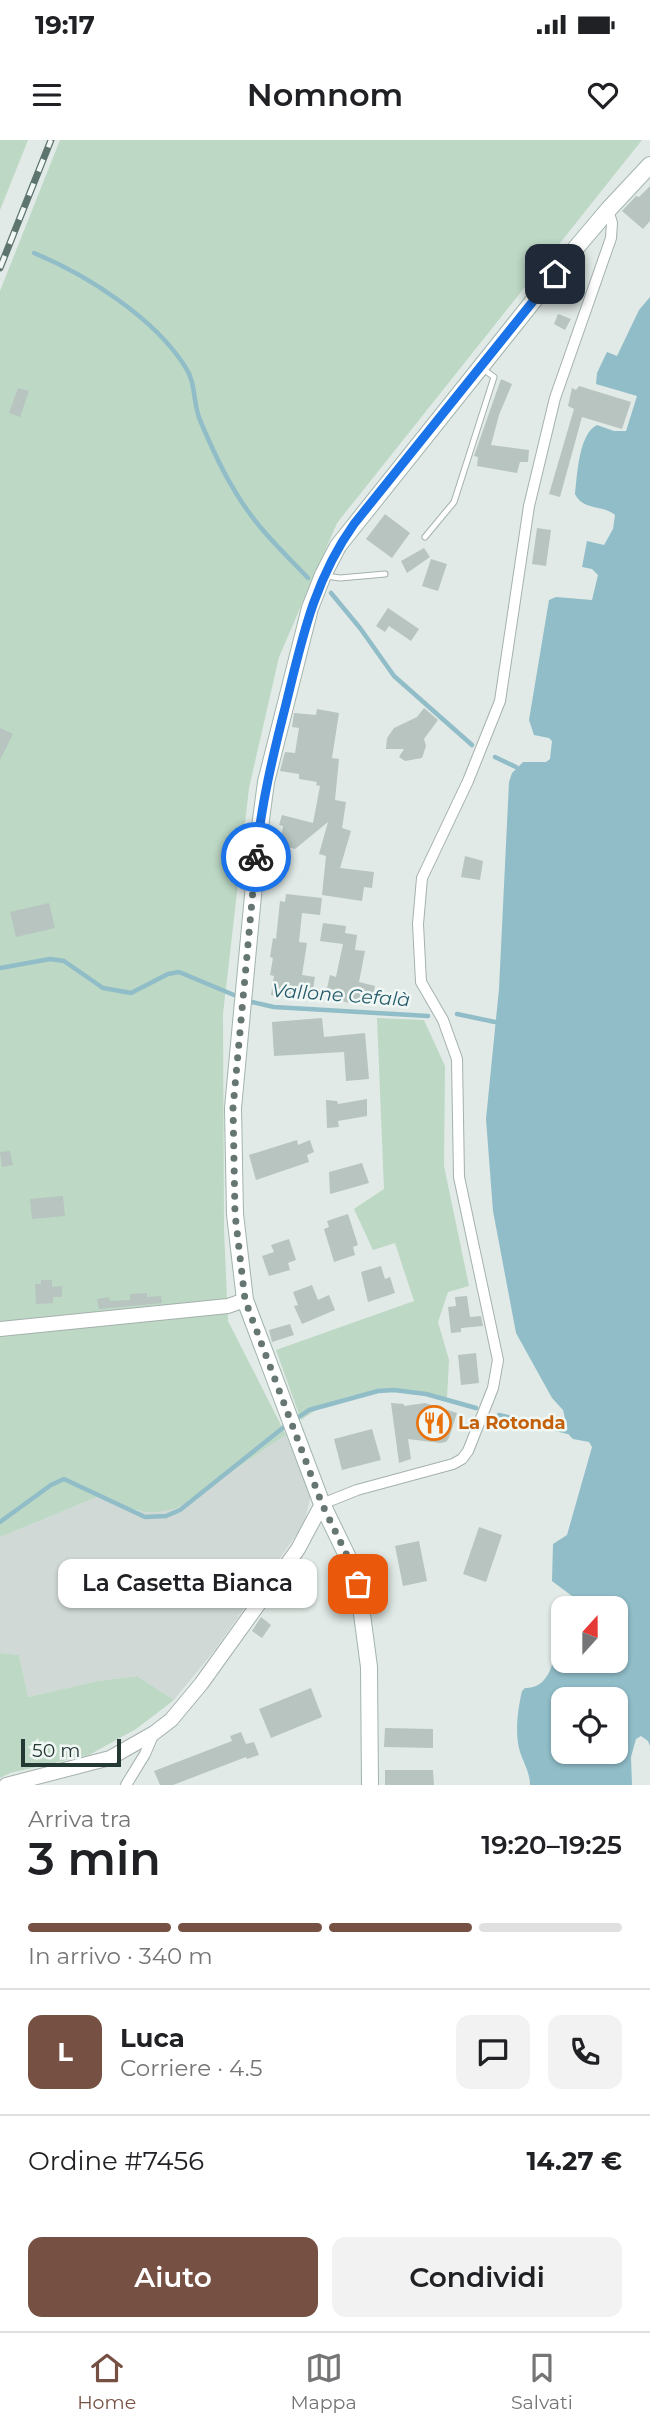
<!DOCTYPE html>
<html lang="it">
<head>
<meta charset="utf-8">
<style>
	:root { --surface:#fff; --page:#f2f2f2; --text:#202124; --muted:#757577; --line:#e0e0e0; --accent:#765143 }
	body { margin:0; font-family:Montserrat,sans-serif; background:var(--page); color:var(--text); height:100vh; display:flex; flex-direction:column; font-size:26px; white-space:nowrap }
	* { box-sizing:border-box; margin:0 }
	p { font-size:23px; color:var(--muted) }
	.icon { flex:none; width:38px; height:38px; fill:none; stroke:currentColor; stroke-width:2; stroke-linecap:round; stroke-linejoin:round }
	.map { position:relative; height:1645px; overflow:hidden }
	.details { display:flex; flex-direction:column; background:var(--surface); flex:1 }
	.details>* { flex:none }
	.needle { width:46px; rotate:21deg }
	.controls { position:absolute; left:551px; top:1456px; display:grid; gap:14px }
	.controls a { display:grid; place-items:center; width:77px; height:77px; border-radius:14px; background:var(--surface); box-shadow:0 2px 5px #0004; font-size:35px }
	.scale { position:absolute; left:21px; bottom:18px; width:100px; box-sizing:border-box; padding-left:7px; border:4px solid #243834; border-top:0; font-size:19px; line-height:24px; white-space:nowrap; color:#243834; -webkit-text-stroke:5px #f1f7f4; paint-order:stroke }
	.pin { position:absolute; display:grid; place-items:center; width:60px; height:60px; color:#fff; margin:-30px; border-radius:14px; box-shadow:0 4px 10px #0006 }
	.courier { position:absolute; display:grid; place-items:center; width:70px; height:70px; margin:-35px; border:5px solid #1a73e8; border-radius:50%; background:#fff; color:#222; box-shadow:0 2px 9px #0007 }
	.bubble { position:absolute; height:49px; border-radius:14px; background:var(--surface); box-shadow:0 2px 5px #0004; font-size:23px; font-weight:600; line-height:49px; text-align:center }
	.head em { font-style:normal; font-weight:600 }
	.head div { display:flex; flex-direction:column-reverse }
	.head { display:flex; align-items:center; justify-content:space-between; height:119px; padding:0 28px }
	h1 { font-size:46px; font-weight:600; line-height:52px }
	.bar { display:grid; grid-template-columns:repeat(4,1fr); gap:10px 7px; align-content:center; height:84px; padding:0 28px }
	.bar i { height:9px; border-radius:5px; background:var(--line) }
	.bar .on { background:var(--accent) }
	.bar p { grid-column:span 4 }
	.line { display:flex; align-items:center; gap:18px; padding:0 28px; border-top:2px solid var(--line) }
	.line div { flex:1 }
	.round { display:grid; place-items:center; flex:none; width:74px; height:74px; border-radius:14px; background:var(--page) }
	.primary-button { display:flex; gap:14px; margin-top:auto; padding:14px 28px }
	.primary-button a { flex:1; height:80px; border-radius:14px; background:var(--accent); color:#fff; font-size:28px; font-weight:600; line-height:80px; text-align:center }
	.primary-button a+a { background:var(--page); color:var(--text) }
	.status { display:flex; justify-content:space-between; align-items:center; height:49px; padding:0 35px; background:var(--surface); direction:ltr }
	.status svg { height:19px; fill:currentColor }
	header { display:flex; justify-content:space-between; align-items:center; height:91px; padding:0 28px; background:var(--surface); font-size:32px; font-weight:600 }
	.tabs { display:flex; justify-content:space-around; align-items:center; height:98px; border-top:2px solid var(--line); background:var(--surface); font-size:19px; color:var(--muted) }
	.tabs a { display:grid; justify-items:center; gap:4px }
	.tabs .on { color:var(--accent) }
	.map>svg:first-child { display:block }
	.built { fill:#d0d9d5 }
	.green { fill:#bdd8c5 }
	.water { fill:#90bdc8; fill-rule:evenodd }
	.lines { fill:none; stroke-linecap:round; stroke-linejoin:round }
	.stream { stroke:#90bdc8; stroke-width:4.5 }
	.building { fill:#b7c4bf }
	.service-casing { stroke:#a5b1ad; stroke-width:7 }
	.minor-casing { stroke:#a5b1ad; stroke-width:12 }
	.tertiary-casing { stroke:#a5b1ad; stroke-width:16 }
	.secondary-casing { stroke:#a2b4ae; stroke-width:18 }
	.service { stroke:#fff; stroke-width:5 }
	.minor { stroke:#fff; stroke-width:10 }
	.tertiary { stroke:#fff; stroke-width:14 }
	.secondary { stroke:#fff; stroke-width:16 }
	.rail-casing { stroke:#5e746f; stroke-width:7 }
	.rail { stroke:#f1f7f4; stroke-width:4.5; stroke-dasharray:13; stroke-linecap:butt }
	.done { stroke:#667672; stroke-width:7; stroke-dasharray:0 12.6 }
	.route { stroke:#1a73e8; stroke-width:9 }
	.labels { text-anchor:middle; dominant-baseline:central; stroke-width:5; stroke-linejoin:round; paint-order:stroke }
	.food-label { font-size:18px; font-weight:bold; fill:#c56008; stroke:#f1f7f4; text-anchor:start }
	.water-label { font-size:19px; font-style:italic; fill:#265d6c; stroke:#f1f7f4 }
</style>
</head>
<body>
<div class="status"><b>19:17</b><svg viewBox="0 0 49 12"><path d="M0 12V9h3v3zM5 12V6h3v6zM10 12V3h3v9zM15 12V0h3v12zM26 1h20v11H26zM47 4h2v5h-2z"/></svg></div>
<header><svg class="icon" aria-label="menu" viewBox="0 0 24 24"><path d="M4 6h16M4 12h16M4 18h16"/></svg>Nomnom<svg class="icon" aria-label="heart" viewBox="0 0 24 24"><path d="M12 20l-8-8c-3-5 5-10 8-4 3-6 11-1 8 4z"/></svg></header>
<div class="map">
<svg width="650" height="1645" viewBox="0 0 650 1645">
	<rect width="100%" height="100%" fill="#e1eae6"/>
	<path class="built" d="M286,1295L311,1355L304,1384L214,1511L174,1560L137,1536L98,1541L28,1557L19,1515L0,1513V1397L102,1355L134,1371L177,1368Z"/>
	<g class="green">
		<path d="M0,0H28L0,70Z"/>
		<path d="M60,0H642L337,383L279,517L249,648L223,874L224,1090L228,1181L286,1295L177,1368C144,1377 131,1370 102,1355L0,1397V151Z"/>
		<path d="M377,878L424,880L445,926L444,1026L469,1146L448,1152L438,1182L449,1220L447,1258C395,1246 346,1247 301,1280L276,1210L414,1161L395,1103L373,1110L354,1069L384,1049Z"/>
		<path d="M0,1513L19,1515L28,1557L98,1541L137,1536L174,1560L136,1589L89,1615L10,1633L0,1638Z"/>
	</g>
	<path class="water" d="M650,157V1606L648,1601L641,1596L636,1599L631,1617L632,1645H530C530,1631 522,1621 519,1608C515,1591 518,1568 522,1551L525,1548C555,1549 554,1508 563,1487L564,1521H616V1468H581L580,1462L552,1441L553,1404L567,1395L592,1307L589,1302L573,1299L569,1295L563,1270L552,1258L516,1193L493,1071L486,979L499,849L509,642L512,633L523,622H546L550,619L552,601L549,598L534,595L529,580L549,460L556,457L592,460L598,435L592,429L582,427L587,401L604,405L613,389L615,375C602,364 583,371 575,354C577,336 579,293 597,285L614,291H626L637,256L596,244L597,233L607,212L617,216L639,170ZM564,1559H616V1612H564Z"/>
	<g class="lines">
		<g class="stream">
			<path d="M34,113C87,135 155,178 186,228C196,243 193,264 200,280C215,316 232,352 257,383C272,402 291,420 308,438"/>
			<path d="M331,453L360,488L394,536L472,605"/>
			<path d="M495,617L516,627"/>
			<path d="M0,828L50,819L64,821L103,848L131,853L168,834L179,832L234,855"/>
			<path d="M252,862L274,867L428,876"/>
			<path d="M457,874L495,882"/>
			<path d="M499,1275L569,1292"/>
			<path d="M0,1382L51,1345L64,1339L145,1377L166,1376L180,1370L284,1287L309,1270L378,1251L394,1250L426,1254L476,1268"/>
		</g>
	</g>
	<g class="building">
		<path d="M650,46V81L643,89L622,71L636,56L639,57Z"/>
		<path d="M558,174L571,179L565,190L554,184Z"/>
		<path d="M501,239L512,244L499,275L491,305L529,310L528,322H520L517,333L477,326L478,317L474,316Z"/>
		<path d="M579,246L631,262L622,289L582,277L560,357L549,354L574,269L568,266L572,248L576,250Z"/>
		<path d="M18,248L29,251L20,277L9,273Z"/>
		<path d="M385,374L410,393L392,418L366,399Z"/>
		<path d="M537,388L551,390L546,426L532,424Z"/>
		<path d="M424,408L430,417L407,433L401,421Z"/>
		<path d="M431,419L447,424L438,451L422,446Z"/>
		<path d="M388,468L419,489L411,501L389,486L385,492L376,486Z"/>
		<path d="M424,568L438,580L424,599L426,606L422,618L405,621L399,617L404,609H386L387,598L394,588L417,577Z"/>
		<path d="M317,569L339,573L332,618L339,619L335,660L346,662L342,688L351,691L340,728L374,732L372,748L364,747L362,761L322,755L326,716L319,714L328,682L295,709L280,705L283,686L279,685L282,675L313,683L320,646L316,645L317,642L299,639V634L280,631L285,612L295,613L299,588L292,587L294,573L316,575Z"/>
		<path d="M0,588L13,594L0,620Z"/>
		<path d="M465,716L483,721L480,740L461,737Z"/>
		<path d="M286,754L322,758L320,775L302,773L299,802L307,803L302,835L315,837L312,855L299,852L297,859L271,855L274,836L270,835L273,818L270,817L273,798L276,799L280,761L285,762Z"/>
		<path d="M49,763L55,788L16,797L10,772Z"/>
		<path d="M323,783L346,786L345,793L357,795L355,810L365,811L359,842L375,846L371,864L355,860L354,864L333,859L335,850L327,848L330,835L336,837L343,804L320,801Z"/>
		<path d="M322,878L324,897L365,893L369,939L346,941L344,912L274,916L272,882Z"/>
		<path d="M367,959V976L338,981L339,987L327,988L326,960L337,961L338,964Z"/>
		<path d="M297,1000L298,1005L310,1000L314,1012L307,1015L309,1022L256,1040L249,1015Z"/>
		<path d="M10,1011L13,1025L2,1027L0,1012Z"/>
		<path d="M362,1023L369,1043L330,1054L329,1032Z"/>
		<path d="M63,1056L65,1076L32,1079L30,1059Z"/>
		<path d="M348,1074L358,1105L353,1107L355,1115L334,1122L324,1089L329,1087L327,1081Z"/>
		<path d="M289,1099L296,1120L288,1123L290,1130L269,1136L262,1116L274,1112L271,1105Z"/>
		<path d="M381,1126L385,1139L390,1137L395,1153L368,1162L361,1132Z"/>
		<path d="M41,1140H52V1147L62,1146V1157H53V1163L36,1164L35,1144H41Z"/>
		<path d="M312,1145L318,1160L329,1155L335,1170L302,1184L294,1166L298,1165L293,1152Z"/>
		<path d="M147,1153V1157L161,1156L162,1163L99,1169L97,1159L109,1157L110,1161L130,1160V1154Z"/>
		<path d="M467,1156L470,1177L481,1176L483,1186L461,1188V1192L451,1193L448,1167L456,1166L455,1157Z"/>
		<path d="M290,1184L294,1195L272,1202L269,1190Z"/>
		<path d="M476,1213L479,1243L461,1245L458,1215Z"/>
		<path d="M391,1263L404,1264V1266L425,1263L457,1273L449,1298L446,1302L440,1303L408,1299L411,1319L399,1323Z"/>
		<path d="M372,1289L381,1320L342,1330L334,1299Z"/>
		<path d="M479,1387L502,1395L486,1442L463,1434Z"/>
		<path d="M419,1401L427,1441L403,1446L395,1406Z"/>
		<path d="M261,1477L271,1485L262,1498L252,1491Z"/>
		<path d="M311,1548L322,1577L271,1598L259,1569Z"/>
		<path d="M385,1588L433,1589V1608L384,1607Z"/>
		<path d="M241,1592L246,1604L254,1602L259,1615L247,1619L246,1617L173,1645H160L154,1631L232,1601L230,1596Z"/>
		<path d="M385,1630H433L434,1645H385Z"/>
	</g>
	<g class="lines">
		<g class="service-casing">
			<g id="service">
				<path d="M425,397L454,362L494,237L483,229"/>
				<path d="M326,436L340,438L385,434"/>
			</g>
		</g>
		<g class="minor-casing">
			<g id="minor">
				<path d="M322,1364L357,1350L453,1324L462,1319L468,1311L493,1248L498,1220L459,1037L457,919L443,880L421,842L418,784L422,738L468,641L500,561L529,366L555,258L611,98L612,83L608,70"/>
				<path d="M126,1645L145,1614L154,1593"/>
			</g>
		</g>
		<g class="tertiary-casing">
			<g id="tertiary">
				<path d="M0,1189L228,1166L245,1160"/>
				<path d="M6,1645L110,1618L154,1593L171,1580L201,1544L298,1409L322,1364"/>
			</g>
		</g>
		<g class="secondary-casing">
			<path id="secondary" d="M370,1645L369,1527L358,1444L355,1432L322,1364L245,1160L235,1074L233,968L258,702L266,642L310,468L323,435L338,406L570,115L608,70L650,25"/>
		</g>
		<use href="#service" class="service"/>
		<use href="#minor" class="minor"/>
		<use href="#tertiary" class="tertiary"/>
		<use href="#secondary" class="secondary"/>
		<g class="rail-casing">
			<path id="rail" d="M0,128L51,0"/>
		</g>
		<use href="#rail" class="rail"/>
	</g>
	<g class="lines">
		<path class="done" d="M256,717L233,968L235,1074L245,1160L322,1364L355,1432L358,1444"/>
		<path class="route" d="M256,717C261,665 273,615 286,564C302,499 314,440 354,384L555,134"/>
	</g>
	<defs>
		<g id="restaurant-ring" transform="scale(1.75)"><circle r="9.5" fill="#f1f7f4" stroke="#e8710a" stroke-width="1.5"/><path d="M-5-6h1v4h1v-4h1v4h1v-4h1v5L-1.5 .5V6h-2V.5L-5-1ZM5-6V6H3V1.5H1.5Q1.5-4 5-6Z" fill="#e8710a"/></g>
	</defs>
	<g fill-rule="evenodd">
		<use href="#restaurant-ring" x="434" y="1283"/>
	</g>
	<g class="labels">
		<g class="food-label">
			<text x="458" y="1283">La Rotonda</text>
		</g>
		<g class="water-label">
			<text transform="translate(341 855) rotate(4)">Vallone Cefalà</text>
		</g>
	</g>
</svg>
<div class="controls">
<a><svg class="needle" viewBox="-14 -14 28 28"><path d="M0-13l5 13h-10z" fill="#e53935"/><path d="M0 13l5-13h-10z" fill="#757577"/></svg></a>
<a><svg class="icon" aria-label="locate" viewBox="0 0 24 24"><circle cx="12" cy="12" r="6"/><path d="M12 2v4M12 18v4M2 12h4M18 12h4"/></svg></a>
</div>
<div class="scale">50 m</div>
<div class="pin" style="left:358px;top:1444px;background:#ea580c"><svg class="icon" aria-label="bag" viewBox="0 0 24 24"><path d="M5 8h14l-1 12H6zM9 8a3 3 0 0 1 6 0"/></svg></div>
<div class="pin" style="left:555px;top:134px;background:#1f2937"><svg class="icon" aria-label="home" viewBox="0 0 24 24"><path d="M3 11l9-7 9 7M6 9v11h12V9"/></svg></div>
<div class="courier" style="left:256px;top:717px"><svg class="icon" aria-label="bike" viewBox="0 0 24 24"><circle cx="6" cy="16" r="4"/><circle cx="18" cy="16" r="4"/><path d="M6 16l4-8h5l3 8M10 8l3 8H6M13 5h3"/></svg></div>
<div class="bubble" style="left:58px;top:1419px;width:259px">La Casetta Bianca</div>
</div>
<section class="details">
<div class="head"><div><h1>3 min</h1><p>Arriva tra</p></div><em>19:20–19:25</em></div>
<div class="bar"><i class="on"></i><i class="on"></i><i class="on"></i><i></i><p>In arrivo · 340 m</p></div>
<div class="line" style="height:126px"><b class="round" style="background:var(--accent);color:#fff">L</b><div><b>Luca</b><p>Corriere · 4.5</p></div><a class="round"><svg class="icon" aria-label="chat" viewBox="0 0 24 24"><path d="M4 5h16v11H9l-5 4z"/></svg></a><a class="round"><svg class="icon" aria-label="phone" viewBox="0 0 24 24"><path d="M5 4h4l2 5-3 2q2 4 5 5l2-3 5 2v4C11 20 4 13 5 4z"/></svg></a></div>
<div class="line" style="height:91px"><div>Ordine #7456</div><b>14.27 €</b></div>
<div class="primary-button"><a>Aiuto</a><a>Condividi</a></div>
</section>
<nav class="tabs">
<a class="on"><svg class="icon" aria-label="home" viewBox="0 0 24 24"><path d="M3 11l9-7 9 7M6 9v11h12V9"/></svg>Home</a>
<a><svg class="icon" aria-label="map" viewBox="0 0 24 24"><path d="M3 6l6-2 6 2 6-2v14l-6 2-6-2-6 2zM9 4v14M15 6v14"/></svg>Mappa</a>
<a><svg class="icon" aria-label="saved" viewBox="0 0 24 24"><path d="M7 4h10v16l-5-4-5 4z"/></svg>Salvati</a>
</nav>
</body>
</html>
